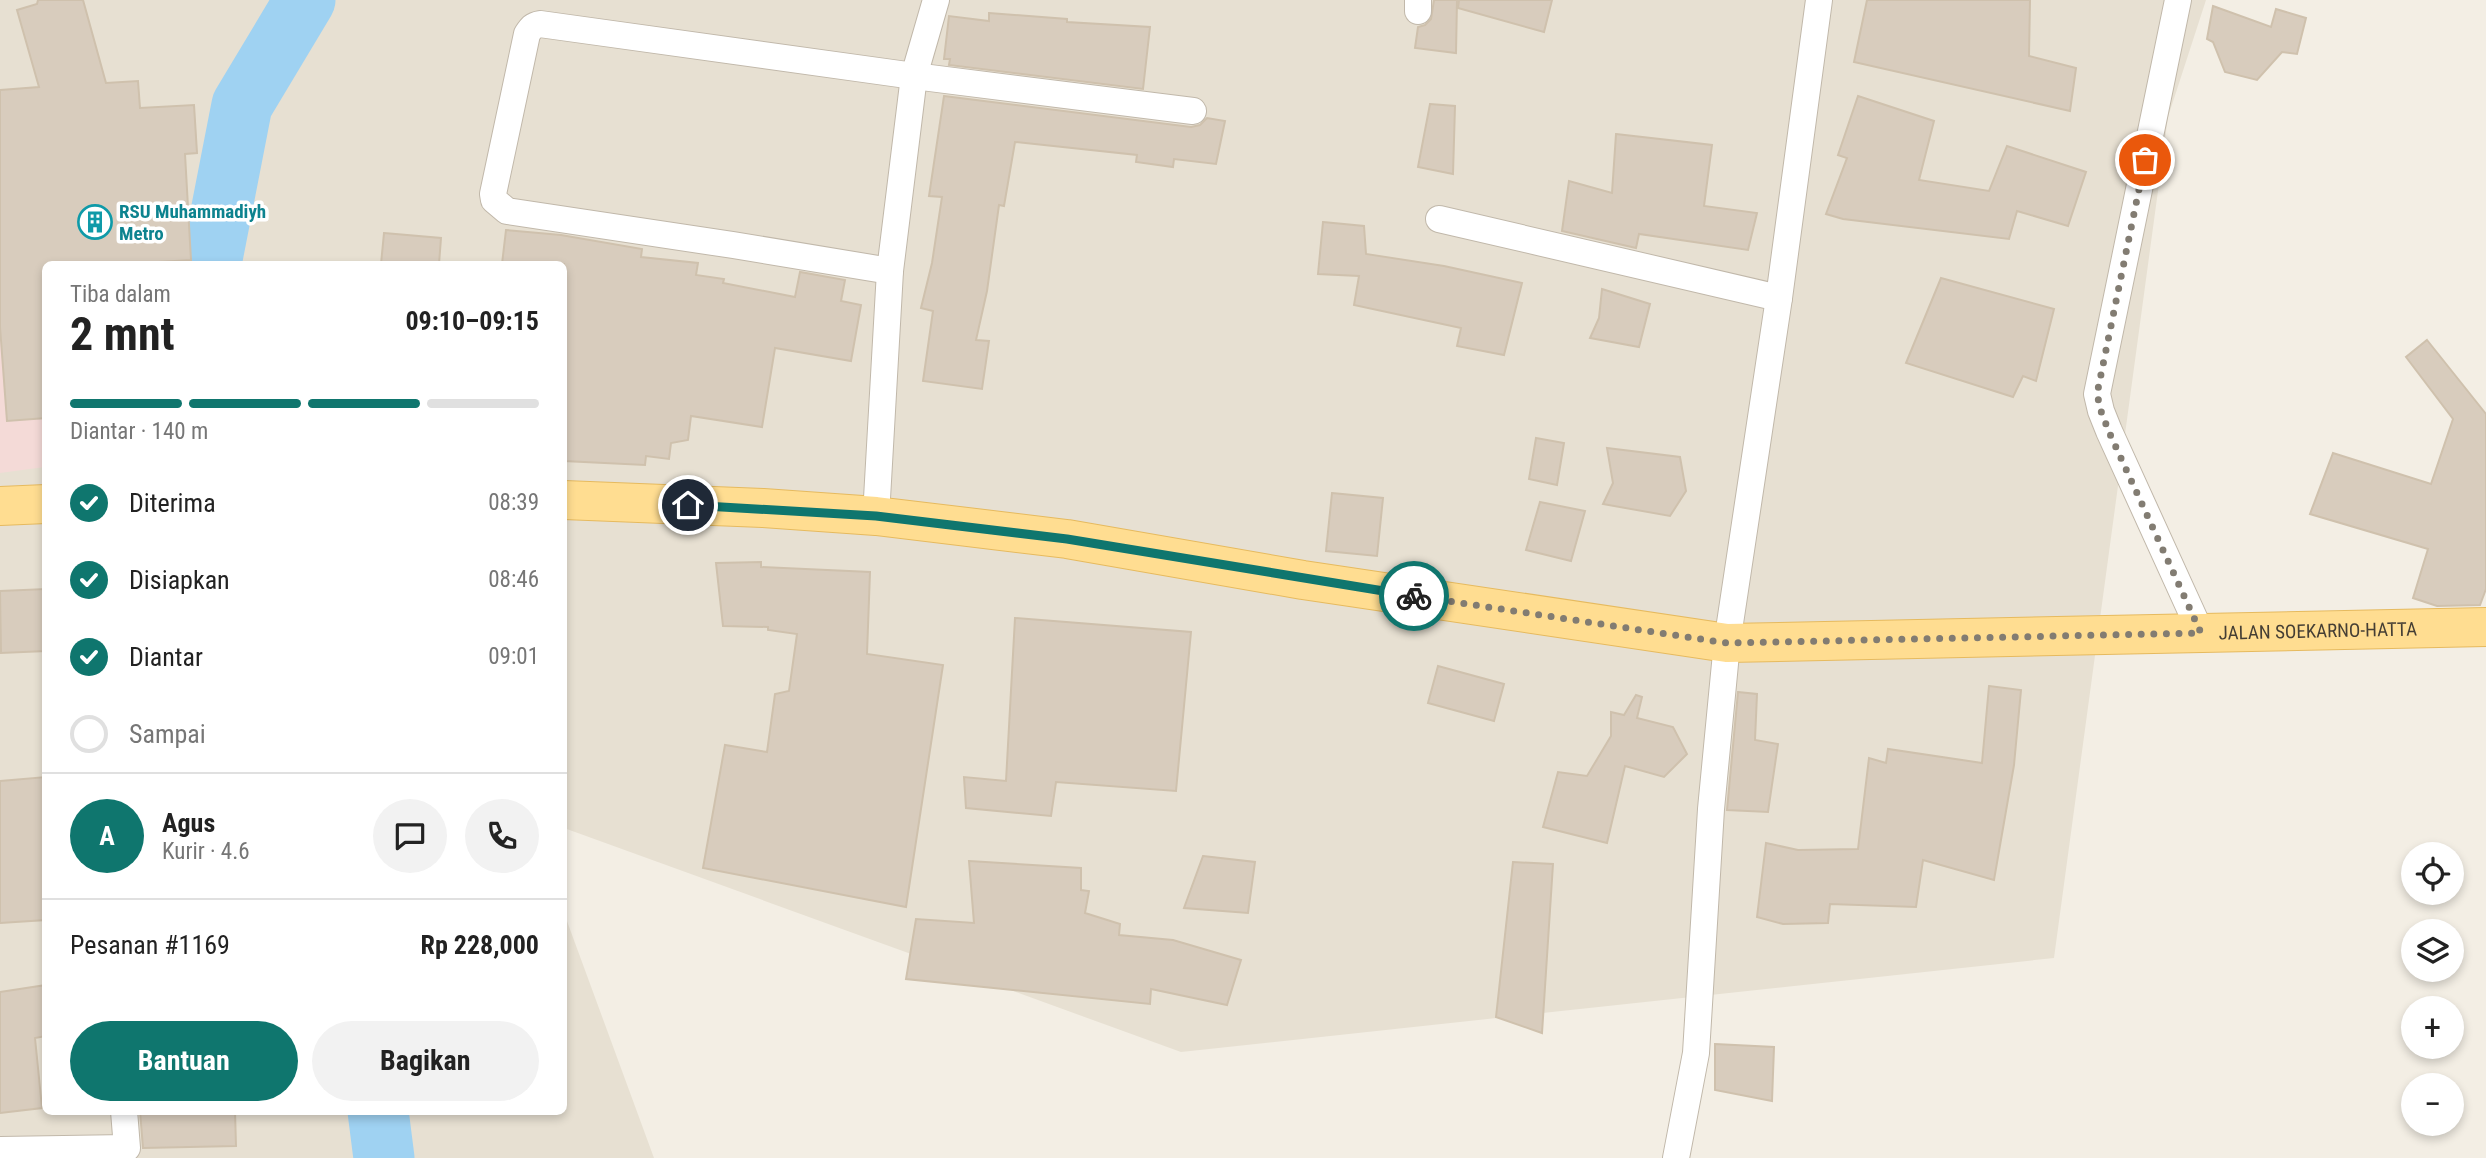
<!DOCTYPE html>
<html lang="id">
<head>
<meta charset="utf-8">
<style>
	:root { --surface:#fff; --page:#f2f2f2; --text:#222; --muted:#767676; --line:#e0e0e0; --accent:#0f766e }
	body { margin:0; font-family:"Roboto Condensed",sans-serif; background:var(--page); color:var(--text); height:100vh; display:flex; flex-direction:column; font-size:26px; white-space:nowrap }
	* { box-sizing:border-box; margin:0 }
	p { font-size:23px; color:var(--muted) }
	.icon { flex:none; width:38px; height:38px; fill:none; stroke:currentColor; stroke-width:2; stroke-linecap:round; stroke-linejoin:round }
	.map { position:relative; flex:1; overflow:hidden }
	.side { position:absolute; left:42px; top:261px; width:525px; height:854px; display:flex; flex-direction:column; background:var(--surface); border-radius:10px; box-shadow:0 4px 10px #0003 }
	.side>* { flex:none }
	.tools { position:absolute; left:2401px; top:842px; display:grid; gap:14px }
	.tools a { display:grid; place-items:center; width:63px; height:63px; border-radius:50%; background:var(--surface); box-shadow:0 4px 10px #0003; font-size:35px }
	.pin { position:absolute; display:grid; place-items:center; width:60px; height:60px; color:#fff; margin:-30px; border:4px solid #fff; border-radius:50%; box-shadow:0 2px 7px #0007 }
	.courier { position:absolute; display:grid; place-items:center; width:70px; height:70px; margin:-35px; border:5px solid #0f766e; border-radius:50%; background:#fff; color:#222; box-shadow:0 2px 9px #0007 }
	.headline em { font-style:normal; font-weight:700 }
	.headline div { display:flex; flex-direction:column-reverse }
	.headline { display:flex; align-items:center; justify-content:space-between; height:119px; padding:0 28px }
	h1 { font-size:46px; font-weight:700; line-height:52px }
	.bar { display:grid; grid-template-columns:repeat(4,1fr); gap:10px 7px; align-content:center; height:84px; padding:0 28px }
	.bar i { height:9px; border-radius:5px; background:var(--line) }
	.bar .selected { background:var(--accent) }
	.bar p { grid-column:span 4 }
	.line { display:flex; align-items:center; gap:18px; padding:0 28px; border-top:2px solid var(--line) }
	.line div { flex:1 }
	.round { display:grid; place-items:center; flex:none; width:74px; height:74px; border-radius:37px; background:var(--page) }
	ol { padding:0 28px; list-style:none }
	li { display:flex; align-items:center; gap:21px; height:77px }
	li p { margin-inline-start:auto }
	li .icon { padding:7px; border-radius:50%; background:var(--accent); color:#fff; stroke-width:4 }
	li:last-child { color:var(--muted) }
	li i { width:38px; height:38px; border:4px solid var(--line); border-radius:50% }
	.button { display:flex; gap:14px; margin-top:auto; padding:14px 28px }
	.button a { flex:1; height:80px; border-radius:42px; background:var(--accent); color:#fff; font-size:28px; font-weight:700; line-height:80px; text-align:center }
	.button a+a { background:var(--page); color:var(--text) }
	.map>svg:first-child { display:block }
	.residential { fill:#e7e0d2 }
	.medical { fill:#f4dad7 }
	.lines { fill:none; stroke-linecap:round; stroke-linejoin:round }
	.river { stroke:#9fd2f2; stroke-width:61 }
	.building { fill:#d8ccbd; stroke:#cfc1ad; stroke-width:2 }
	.minor-casing { stroke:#c1b8aa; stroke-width:28 }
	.primary-casing { stroke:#e6ba5f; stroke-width:40 }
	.minor { stroke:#fff; stroke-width:26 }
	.primary { stroke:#ffdd91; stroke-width:38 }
	.done { stroke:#827c72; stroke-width:7; stroke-dasharray:0 12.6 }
	.route { stroke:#0f766e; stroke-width:9 }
	.labels { text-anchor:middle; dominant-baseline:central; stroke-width:7; stroke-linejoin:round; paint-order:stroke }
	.culture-label { font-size:19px; font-weight:bold; fill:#0d838f; stroke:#fff; text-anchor:start }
	.street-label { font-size:19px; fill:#453e34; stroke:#fff }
</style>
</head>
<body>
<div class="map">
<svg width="2486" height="1158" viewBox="0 0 2486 1158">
	<rect width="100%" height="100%" fill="#f3eee4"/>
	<path class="residential" d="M0,0H2206L2168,117L2054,958L1181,1052L564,828V264H46V1111H564V913L654,1158H0Z"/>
	<path class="medical" d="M0,289H45V467L0,473Z"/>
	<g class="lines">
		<g class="river">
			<path d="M211,264L242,105L305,0"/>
			<path d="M378,1111L384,1158"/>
		</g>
	</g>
	<g class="building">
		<path d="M38,0H83L106,83L138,81L140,108L194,105L197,153L185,154L191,260L126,264H46V418L7,421L0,327V90L39,87L17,10L37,4Z"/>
		<path d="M1434,0H1457L1456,53L1415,48L1418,27L1425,25L1431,19Z"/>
		<path d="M1459,0H1552L1544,32L1458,8Z"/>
		<path d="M1867,0H2030L2029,56L2076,68L2070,111L1854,62Z"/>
		<path d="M2213,6L2271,27L2276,9L2306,18L2297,54L2282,52L2257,80L2225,72L2213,42L2207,39Z"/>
		<path d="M989,13L1067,19V22L1150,27L1143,89L949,65L950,59H944L949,16L989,21Z"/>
		<path d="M944,96L1191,127L1200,125L1207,118L1225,121L1216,164L1174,159L1173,167L1136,162L1137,155L1015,142L1004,206L999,205L987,291L976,340L989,341L982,389L923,381L933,311L921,308L932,263L942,197L929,196Z"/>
		<path d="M1858,96L1934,121L1919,180L1989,191L2007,146L2086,172L2068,226L2017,211L2009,239L1843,219L1826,214L1847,158L1838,155Z"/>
		<path d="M1430,104L1455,106L1453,174L1418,167Z"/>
		<path d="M1616,134L1712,145L1704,206L1757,213L1748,250L1639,234L1636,248L1562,231L1569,181L1612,193Z"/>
		<path d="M1323,222L1364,226L1366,254L1444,266L1522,283L1504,355L1457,346L1461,328L1354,305L1359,276L1318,274Z"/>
		<path d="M506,230L561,235L642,249L641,257L698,263L696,275L724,279L723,283L795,297L800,272L845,280L841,301L861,305L851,361L775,348L762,427L691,416L688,440L671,443L669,459L646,456L645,465L564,461V264H502Z"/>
		<path d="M384,233L441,238L439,264H381Z"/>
		<path d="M1941,278L2054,309L2036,381L2023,376L2013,397L1906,363Z"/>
		<path d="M1602,289L1650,304L1639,347L1590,338L1599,318Z"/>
		<path d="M2427,340L2486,414V589L2480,605L2437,606L2413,598L2428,549L2310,514L2333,453L2431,484L2453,419L2406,357Z"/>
		<path d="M1536,438L1564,443L1557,485L1529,479Z"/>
		<path d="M1607,448L1680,457L1686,491L1670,516L1603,504L1613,483Z"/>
		<path d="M1332,493L1383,498L1377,556L1326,551Z"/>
		<path d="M1540,502L1585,511L1571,561L1526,550Z"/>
		<path d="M761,562V567L870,572L867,654L943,665L906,907L703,868L725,745L767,752L775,694L789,691L797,634L768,630V627L723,626L716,563Z"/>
		<path d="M46,589V651L1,653L0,591Z"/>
		<path d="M1015,618L1191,632L1176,791L1056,782L1051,816L966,808L964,777L1006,781Z"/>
		<path d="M1438,666L1504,684L1494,721L1428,703Z"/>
		<path d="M1989,686L2021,690L2014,765L1994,880L1923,860L1916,907L1830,904L1828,923L1783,924L1757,917L1766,843L1798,850L1858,849L1869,758L1886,763L1888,749L1982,763Z"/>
		<path d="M1738,692L1757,694L1755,740L1778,744L1768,812L1727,810Z"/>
		<path d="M1636,695L1642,697L1637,718L1673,727L1687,754L1664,777L1625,766L1607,843L1543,827L1558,772L1587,776L1611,736V712L1624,715Z"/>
		<path d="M46,777V920L0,923V781Z"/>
		<path d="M1203,856L1255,862L1248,913L1184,908Z"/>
		<path d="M969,861L1081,868V890L1089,891L1085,913L1120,924L1119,935L1173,940L1241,960L1227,1005L1151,989L1150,1004L906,979L916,919L974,923Z"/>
		<path d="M1513,862L1553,864L1542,1033L1496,1017Z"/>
		<path d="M46,985V1036L35,1038L42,1108L0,1113V992Z"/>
		<path d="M1715,1044L1774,1047L1772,1101L1715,1090Z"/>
		<path d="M140,1111H235L236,1146L143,1148Z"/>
	</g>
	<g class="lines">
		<g class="minor-casing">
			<g id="minor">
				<path d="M2178,0L2097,394L2101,411L2109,431L2201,633"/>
				<path d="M1418,11V0"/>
				<path d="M1439,219L1779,298"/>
				<path d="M890,271L733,245L507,211L494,200L493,194L527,34C531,28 533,25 540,24L914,76L1193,111"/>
				<path d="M876,516L890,271L914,76L936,0"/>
				<path d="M0,1150L127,1148L124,1111"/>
				<path d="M1676,1158L1696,1053L1711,809L1727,643L1779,298L1819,0"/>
			</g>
		</g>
		<g class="primary-casing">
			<g id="primary">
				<path id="s1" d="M564,500L763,508L876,516L1067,539L1303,580L1727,643L2486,627"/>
				<path d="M0,506L46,504"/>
			</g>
		</g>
		<use href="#minor" class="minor"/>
		<use href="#primary" class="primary"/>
	</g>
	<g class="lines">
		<path class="done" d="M1414,596L1727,643L2201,633L2109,432L2101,411L2097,394L2145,160"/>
		<path class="route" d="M688,505L876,516L1067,539L1414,596"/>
	</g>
	<defs>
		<g id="building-ring" transform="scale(1.75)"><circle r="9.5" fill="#fff" stroke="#0f9aa8" stroke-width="1.5"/><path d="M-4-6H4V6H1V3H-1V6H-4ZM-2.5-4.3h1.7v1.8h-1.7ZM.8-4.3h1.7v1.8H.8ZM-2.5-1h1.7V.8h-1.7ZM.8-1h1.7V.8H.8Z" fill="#0f9aa8"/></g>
	</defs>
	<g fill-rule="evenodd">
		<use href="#building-ring" x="95" y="222"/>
	</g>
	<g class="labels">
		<g class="culture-label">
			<text x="119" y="211">RSU Muhammadiyh<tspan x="119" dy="22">Metro</tspan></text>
		</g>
		<g class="street-label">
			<text stroke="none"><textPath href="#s1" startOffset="1764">JALAN SOEKARNO-HATTA</textPath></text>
		</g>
	</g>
</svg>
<div class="tools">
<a><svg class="icon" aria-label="locate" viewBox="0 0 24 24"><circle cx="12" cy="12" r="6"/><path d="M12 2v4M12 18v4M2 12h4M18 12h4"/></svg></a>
<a><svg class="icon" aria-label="layers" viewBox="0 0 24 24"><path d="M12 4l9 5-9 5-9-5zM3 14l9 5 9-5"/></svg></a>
<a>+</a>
<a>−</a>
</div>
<div class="pin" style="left:2145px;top:160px;background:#ea580c"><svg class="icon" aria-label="bag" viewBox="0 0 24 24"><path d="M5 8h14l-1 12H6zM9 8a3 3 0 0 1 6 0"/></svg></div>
<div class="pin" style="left:688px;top:505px;background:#1f2937"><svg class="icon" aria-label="home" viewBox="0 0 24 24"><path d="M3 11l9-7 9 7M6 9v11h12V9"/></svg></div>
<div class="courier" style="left:1414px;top:596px"><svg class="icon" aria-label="bike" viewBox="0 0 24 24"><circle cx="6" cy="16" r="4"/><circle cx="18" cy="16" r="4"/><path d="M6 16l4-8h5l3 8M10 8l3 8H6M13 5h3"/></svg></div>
<section class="side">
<div class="headline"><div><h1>2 mnt</h1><p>Tiba dalam</p></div><em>09:10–09:15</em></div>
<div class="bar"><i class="selected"></i><i class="selected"></i><i class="selected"></i><i></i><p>Diantar · 140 m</p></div>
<ol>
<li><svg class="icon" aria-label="check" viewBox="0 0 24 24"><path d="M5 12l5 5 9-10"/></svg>Diterima<p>08:39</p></li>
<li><svg class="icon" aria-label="check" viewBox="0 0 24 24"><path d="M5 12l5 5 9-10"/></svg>Disiapkan<p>08:46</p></li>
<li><svg class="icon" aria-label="check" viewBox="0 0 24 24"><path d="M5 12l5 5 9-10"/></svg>Diantar<p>09:01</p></li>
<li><i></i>Sampai</li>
</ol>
<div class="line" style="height:126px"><b class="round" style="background:var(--accent);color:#fff">A</b><div><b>Agus</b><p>Kurir · 4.6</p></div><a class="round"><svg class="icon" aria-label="chat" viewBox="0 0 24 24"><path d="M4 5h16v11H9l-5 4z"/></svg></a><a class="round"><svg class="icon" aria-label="phone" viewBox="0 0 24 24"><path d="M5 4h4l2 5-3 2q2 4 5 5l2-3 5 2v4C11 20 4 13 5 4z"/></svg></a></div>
<div class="line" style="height:91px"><div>Pesanan #1169</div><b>Rp 228,000</b></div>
<div class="button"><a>Bantuan</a><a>Bagikan</a></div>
</section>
</div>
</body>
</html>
